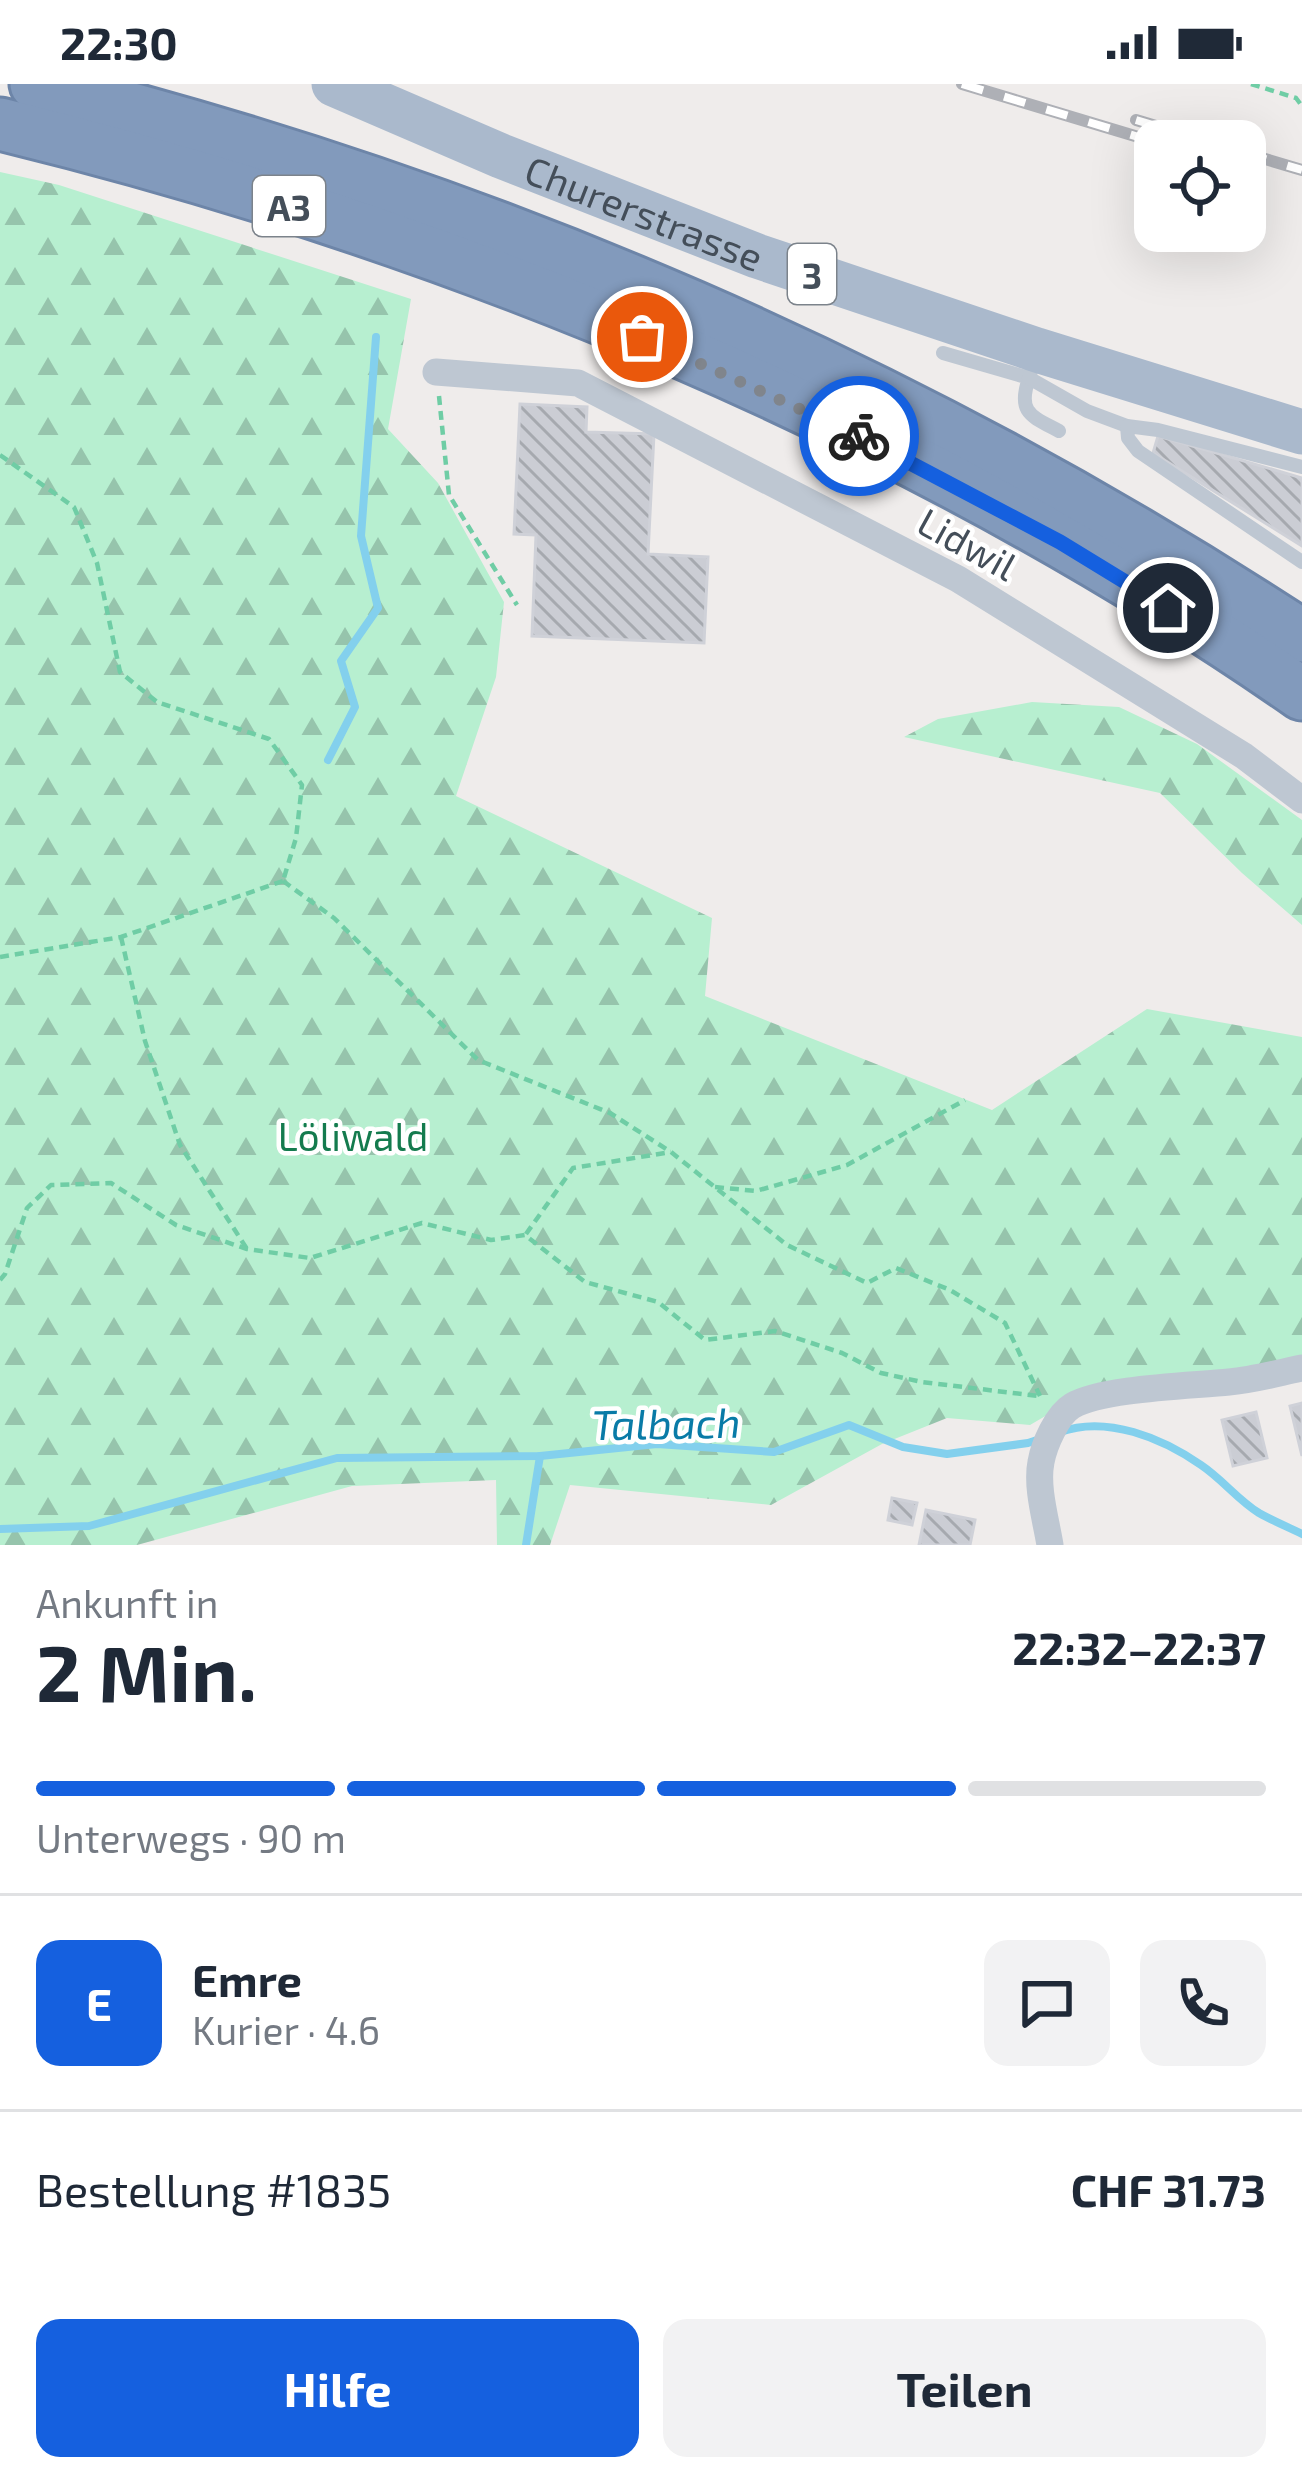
<!DOCTYPE html>
<html lang="de">
<head>
<meta charset="utf-8">
<style>
	:root { --surface:#fff; --page:#f2f2f3; --text:#1f2937; --muted:#747a83; --line:#e0e1e3; --accent:#1560df }
	body { margin:0; font-family:"Exo 2",sans-serif; background:var(--page); color:var(--text); height:100vh; display:flex; flex-direction:column; font-size:45px; white-space:nowrap }
	* { box-sizing:border-box; margin:0 }
	p { font-size:39px; color:var(--muted) }
	.icon { flex:none; width:66px; height:66px; fill:none; stroke:currentColor; stroke-width:2; stroke-linecap:round; stroke-linejoin:round }
	.map { position:relative; height:1461px; overflow:hidden }
	.side { display:flex; flex-direction:column; background:var(--surface); flex:1 }
	.side>* { flex:none }
	.controls { position:absolute; left:1134px; top:36px; display:grid; gap:24px }
	.controls a { display:grid; place-items:center; width:132px; height:132px; border-radius:24px; background:var(--surface); box-shadow:0 12px 48px #0002; font-size:60px }
	.pin { position:absolute; display:grid; place-items:center; width:102px; height:102px; color:#fff; margin:-51px; border:6px solid #fff; border-radius:50%; box-shadow:0 3px 12px #0007 }
	.courier { position:absolute; display:grid; place-items:center; width:120px; height:120px; margin:-60px; border:9px solid #1560df; border-radius:50%; background:#fff; color:#222; box-shadow:0 3px 15px #0007 }
	.overview em { font-style:normal; font-weight:700 }
	.overview div { display:flex; flex-direction:column-reverse }
	.overview { display:flex; align-items:center; justify-content:space-between; height:204px; padding:0 36px }
	h1 { font-size:78px; font-weight:700; line-height:90px }
	.bar { display:grid; grid-template-columns:repeat(4,1fr); gap:18px 12px; align-content:center; height:144px; padding:0 36px }
	.bar i { height:15px; border-radius:9px; background:var(--line) }
	.bar .active { background:var(--accent) }
	.bar p { grid-column:span 4 }
	.line { display:flex; align-items:center; gap:30px; padding:0 36px; border-top:3px solid var(--line) }
	.line div { flex:1 }
	.round { display:grid; place-items:center; flex:none; width:126px; height:126px; border-radius:24px; background:var(--page) }
	.cta { display:flex; gap:24px; margin-top:auto; padding:24px 36px }
	.cta a { flex:1; height:138px; border-radius:24px; background:var(--accent); color:#fff; font-size:48px; font-weight:700; line-height:138px; text-align:center }
	.cta a+a { background:var(--page); color:var(--text) }
	.status { display:flex; justify-content:space-between; align-items:center; height:84px; padding:0 60px; background:var(--surface); direction:ltr }
	.status svg { height:33px; fill:currentColor }
	.map>svg:first-child { display:block }
	.forest { fill:url(#forest-firs) }
	.lines { fill:none; stroke-linecap:round; stroke-linejoin:round }
	.stream { stroke:#83d0ed; stroke-width:8 }
	.building { fill:url(#building-back-hatch); stroke:#cfd1d8; stroke-width:3 }
	.motorway-casing { stroke:#6d85a8; stroke-width:57 }
	.path { stroke:#6fcda5; stroke-width:4.5; stroke-dasharray:9 6; stroke-linecap:butt }
	.service { stroke:#bec7d2; stroke-width:14 }
	.minor { stroke:#bec7d2; stroke-width:27 }
	.primary { stroke:#aab9cc; stroke-width:45 }
	.motorway { stroke:#829abc; stroke-width:51 }
	.rail-casing { stroke:#aeb0b6; stroke-width:12 }
	.rail { stroke:#fff; stroke-width:8; stroke-dasharray:22; stroke-linecap:butt }
	.done { stroke:#80858c; stroke-width:12; stroke-dasharray:0 21.6 }
	.route { stroke:#1560df; stroke-width:15 }
	.labels { text-anchor:middle; dominant-baseline:central; stroke-width:9; stroke-linejoin:round; paint-order:stroke }
	.shield { fill:#fff; stroke:#7c838b; stroke-width:3 }
	.shield-label { font-size:36px; font-weight:bold; fill:#444e59 }
	.street-label { font-size:39px; fill:#444e59; stroke:#fff }
	.park-label { font-size:39px; fill:#147b4e; stroke:#fff }
	.water-label { font-size:42px; font-style:italic; fill:#097ba7; stroke:#fff }
</style>
</head>
<body>
<div class="status"><b>22:30</b><svg viewBox="0 0 49 12"><path d="M0 12V9h3v3zM5 12V6h3v6zM10 12V3h3v9zM15 12V0h3v12zM26 1h20v11H26zM47 4h2v5h-2z"/></svg></div>
<div class="map">
<svg width="1302" height="1461" viewBox="0 0 1302 1461">
	<defs>
		<pattern id="forest-firs" width="22" height="20" patternUnits="userSpaceOnUse" patternTransform="scale(3)"><rect width="22" height="20" fill="#b7efd0"/><path d="M5 1l3.5 6h-7zM16 11l3.5 6h-7z" fill="#96c4ac"/></pattern>
		<pattern id="building-back-hatch" width="6" height="6" patternUnits="userSpaceOnUse" patternTransform="scale(3)"><rect width="6" height="6" fill="#cbcdd4"/><path d="M-1 5l2 2M0 0l6 6M5-1l2 2" fill="none" stroke="#a6a9af"/></pattern>
	</defs>
	<rect width="100%" height="100%" fill="#efeceb"/>
	<g class="forest">
		<path d="M0,88L59,101L411,215L388,345L438,399L504,518L496,593L456,712L712,834L705,912L992,1026L1147,925L1302,953V1271L1250,1286L1090,1306L1030,1341L947,1334L882,1360L771,1421L570,1401L550,1461H497L496,1396L352,1402L137,1461H0Z"/>
		<path d="M1032,618L1119,623L1197,660L1302,736V841L1242,789L1160,709L904,653L938,635Z"/>
	</g>
	<g class="lines">
		<g class="stream">
			<path d="M328,676L355,623L341,577L378,524L361,452L376,253"/>
			<path d="M1060,1348C1107,1331 1162,1354 1201,1381C1222,1395 1238,1416 1259,1429C1273,1437 1288,1443 1302,1450"/>
			<path d="M0,1445L89,1442L337,1374L540,1372L657,1360L774,1368L849,1341L903,1363L947,1370L1028,1359L1040,1355"/>
			<path d="M526,1461L540,1372"/>
		</g>
	</g>
	<g class="building">
		<path d="M520,320L587,323L586,348L654,350L648,470L708,473L704,559L532,552L536,451L514,450Z"/>
		<path d="M1158,352L1302,394V462L1153,369Z"/>
		<path d="M1302,1319V1372L1290,1322Z"/>
		<path d="M1256,1328L1267,1374L1233,1382L1222,1336Z"/>
		<path d="M892,1414L917,1419L912,1441L888,1436Z"/>
		<path d="M926,1426L975,1436L970,1461H919Z"/>
	</g>
	<g class="lines">
		<g class="motorway-casing">
			<g id="motorway">
				<path d="M36,0C486,112 915,298 1302,552"/>
				<path d="M0,40C455,151 916,342 1302,610"/>
			</g>
		</g>
		<g class="path">
			<path d="M1251,0L1296,14L1302,22"/>
			<path d="M439,312L449,411L517,521"/>
			<path d="M0,371L74,423L97,479L120,588L157,618L269,655L302,701L296,754L283,797"/>
			<path d="M283,797L334,834L478,976L610,1029L671,1068L787,1161L867,1199L896,1184L950,1206L1005,1239L1040,1312"/>
			<path d="M121,853L145,957L180,1061L247,1165"/>
			<path d="M0,873L121,853L283,797"/>
			<path d="M715,1103L756,1107L847,1081L965,1016"/>
			<path d="M526,1150L573,1084L671,1068"/>
			<path d="M0,1196L5,1190L27,1124L51,1101L111,1099L176,1141L247,1165L310,1174L422,1139L491,1156L525,1151L585,1198L658,1218L705,1256L775,1247L842,1269L881,1289L922,1298L1038,1312"/>
		</g>
		<g class="service">
			<path d="M943,269L1029,294C1017,329 1031,332 1059,347"/>
			<path d="M1036,271L1029,294L1087,327L1127,342L1158,346L1302,383"/>
			<path d="M1127,342L1128,354L1138,367L1302,478"/>
		</g>
		<g class="minor">
			<path d="M436,288L578,299L958,495L1244,672L1302,716"/>
			<path d="M1050,1461C1046,1436 1036,1403 1041,1378C1044,1361 1057,1331 1072,1322C1103,1304 1192,1302 1229,1298C1253,1296 1278,1289 1302,1284"/>
		</g>
		<path class="primary" id="s1" d="M334,0L501,72L757,172L1037,266L1302,348"/>
		<use href="#motorway" class="motorway"/>
		<g class="rail-casing">
			<g id="rail">
				<path d="M962,0L1155,58"/>
				<path d="M1136,36L1206,57"/>
				<path d="M1245,69L1302,86"/>
			</g>
		</g>
		<use href="#rail" class="rail"/>
	</g>
	<g class="lines">
		<path class="done" d="M642,253L859,352"/>
		<path class="route" d="M859,352L1060,458L1168,524"/>
	</g>
	<g class="labels">
		<g class="shield">
			<rect x="253" y="92" width="72" height="60" rx="9"/>
			<rect x="788" y="160" width="48" height="60" rx="9"/>
		</g>
		<g class="shield-label">
			<text x="289" y="122">A3</text>
			<text x="812" y="190">3</text>
		</g>
		<g class="street-label">
			<text stroke="none"><textPath href="#s1" startOffset="336">Churerstrasse</textPath></text>
			<text transform="translate(968 459) rotate(29)">Lidwil</text>
		</g>
		<g class="park-label">
			<text x="353" y="1051">Löliwald</text>
		</g>
		<g class="water-label">
			<text transform="translate(666 1338) rotate(-1)">Talbach</text>
		</g>
	</g>
</svg>
<div class="controls">
<a><svg class="icon" aria-label="locate" viewBox="0 0 24 24"><circle cx="12" cy="12" r="6"/><path d="M12 2v4M12 18v4M2 12h4M18 12h4"/></svg></a>
</div>
<div class="pin" style="left:642px;top:253px;background:#ea580c"><svg class="icon" aria-label="bag" viewBox="0 0 24 24"><path d="M5 8h14l-1 12H6zM9 8a3 3 0 0 1 6 0"/></svg></div>
<div class="pin" style="left:1168px;top:524px;background:#1f2937"><svg class="icon" aria-label="home" viewBox="0 0 24 24"><path d="M3 11l9-7 9 7M6 9v11h12V9"/></svg></div>
<div class="courier" style="left:859px;top:352px"><svg class="icon" aria-label="bike" viewBox="0 0 24 24"><circle cx="6" cy="16" r="4"/><circle cx="18" cy="16" r="4"/><path d="M6 16l4-8h5l3 8M10 8l3 8H6M13 5h3"/></svg></div>
</div>
<section class="side">
<div class="overview"><div><h1>2 Min.</h1><p>Ankunft in</p></div><em>22:32–22:37</em></div>
<div class="bar"><i class="active"></i><i class="active"></i><i class="active"></i><i></i><p>Unterwegs · 90 m</p></div>
<div class="line" style="height:216px"><b class="round" style="background:var(--accent);color:#fff">E</b><div><b>Emre</b><p>Kurier · 4.6</p></div><a class="round"><svg class="icon" aria-label="chat" viewBox="0 0 24 24"><path d="M4 5h16v11H9l-5 4z"/></svg></a><a class="round"><svg class="icon" aria-label="phone" viewBox="0 0 24 24"><path d="M5 4h4l2 5-3 2q2 4 5 5l2-3 5 2v4C11 20 4 13 5 4z"/></svg></a></div>
<div class="line" style="height:156px"><div>Bestellung #1835</div><b>CHF 31.73</b></div>
<div class="cta"><a>Hilfe</a><a>Teilen</a></div>
</section>
</body>
</html>
